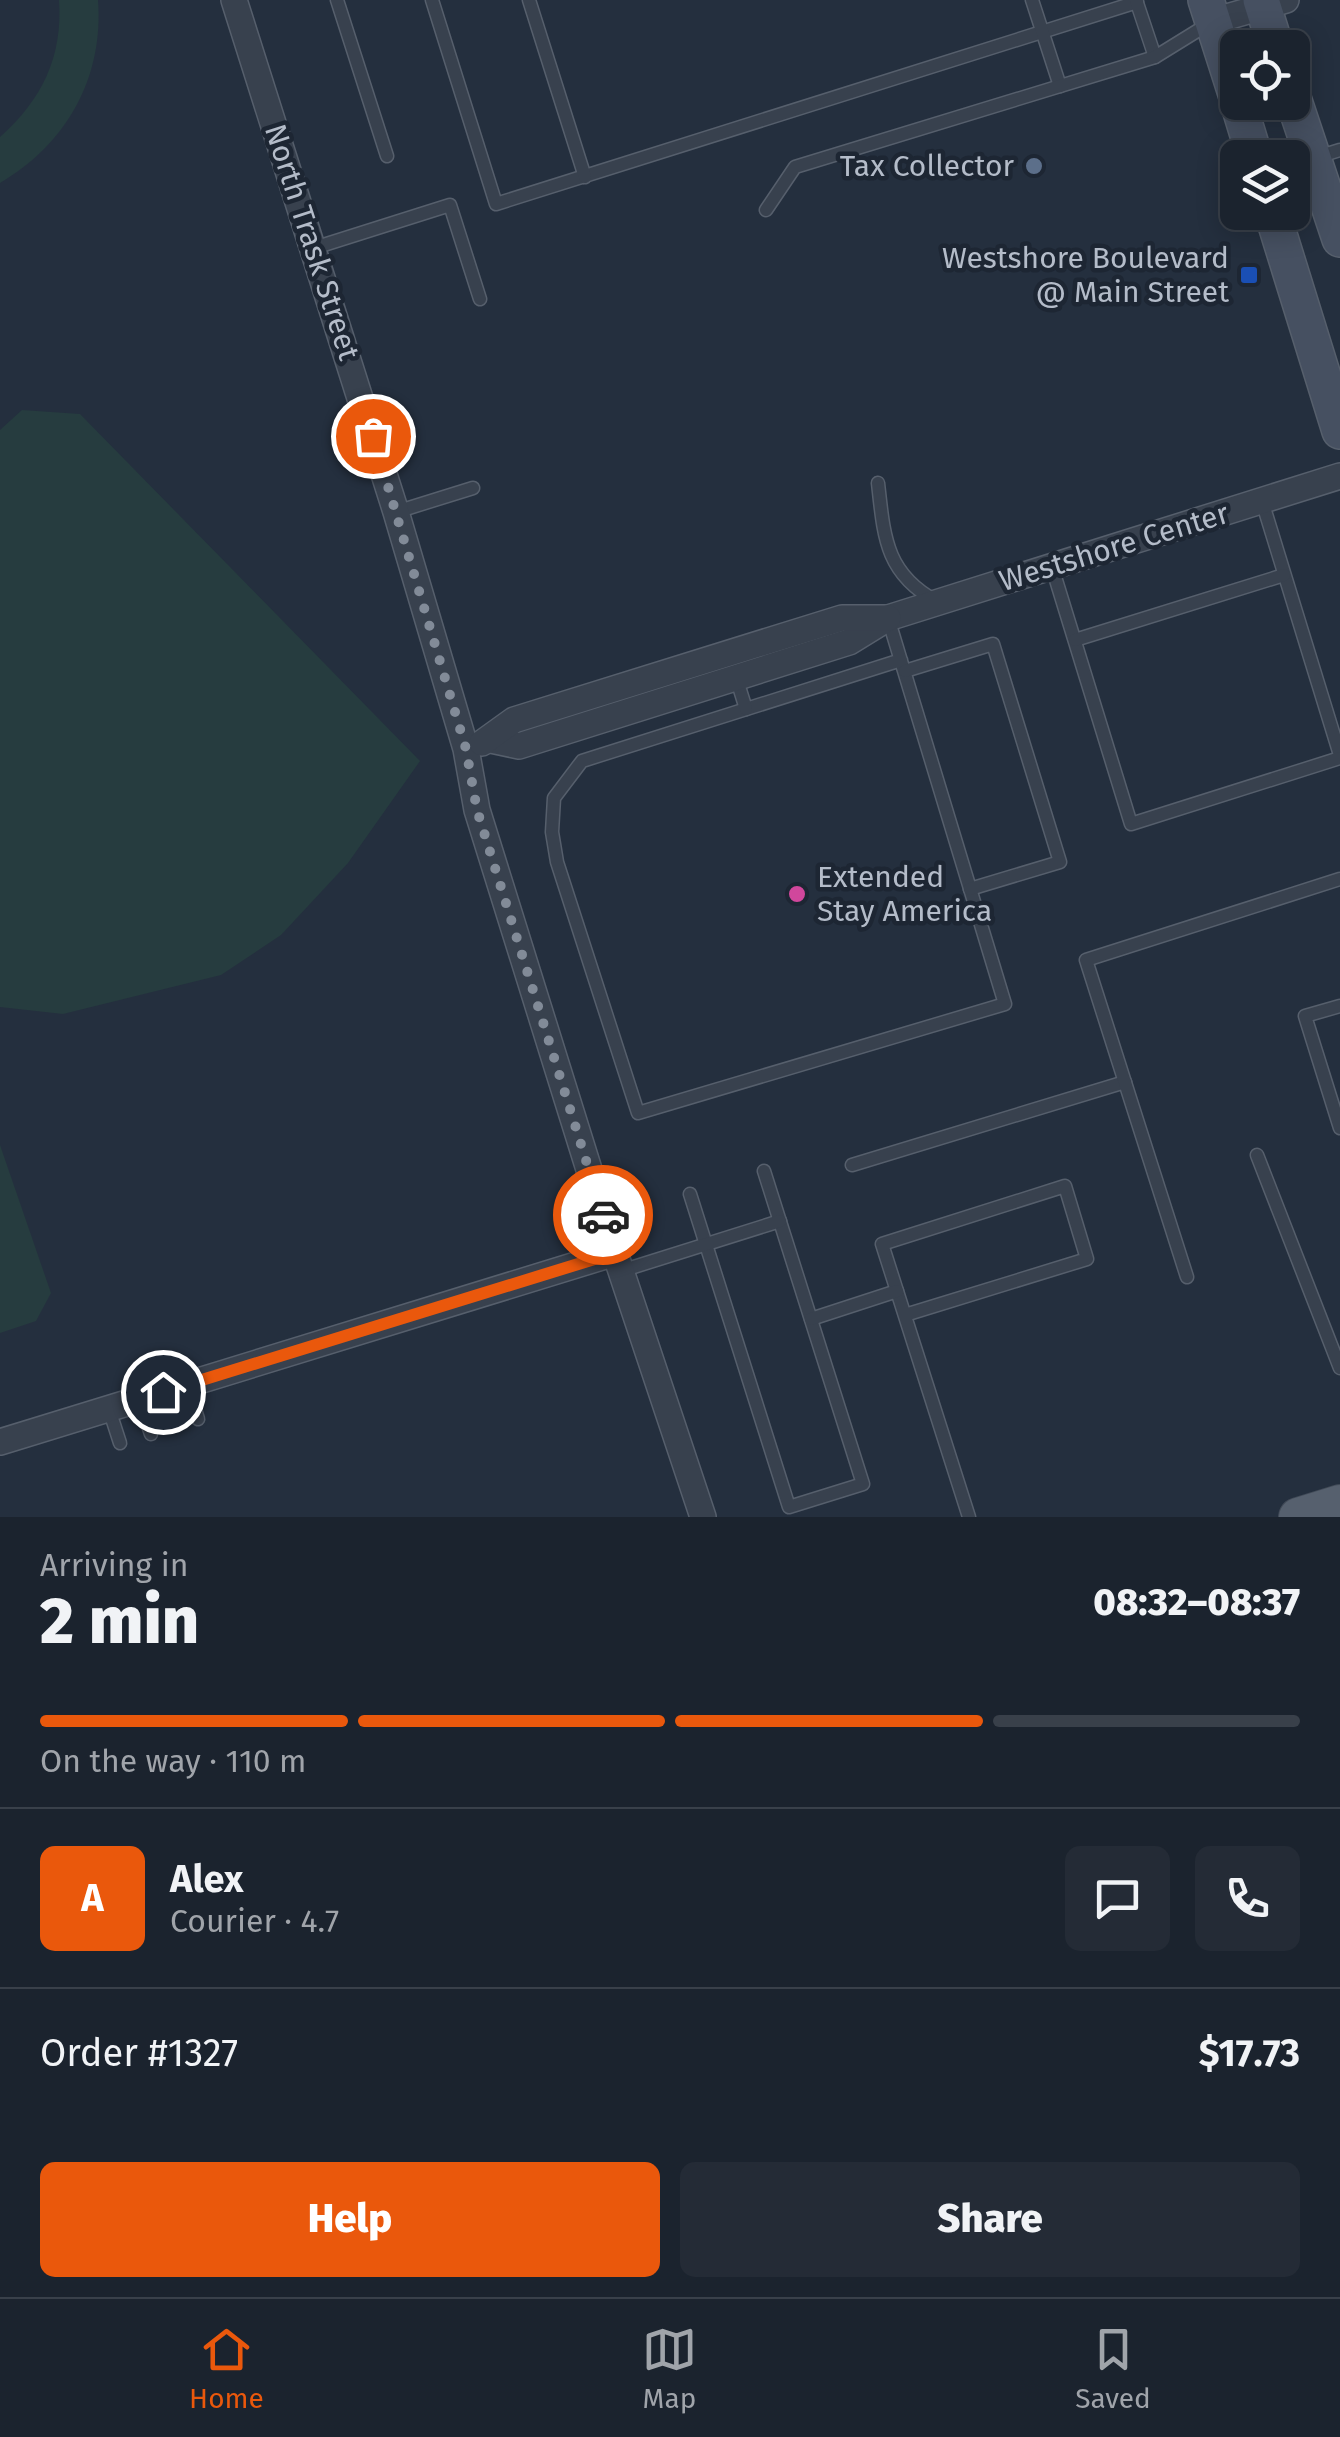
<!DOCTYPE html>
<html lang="en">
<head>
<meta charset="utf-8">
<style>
	:root { --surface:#1b232e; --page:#242b36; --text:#f1f3f6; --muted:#a0a4aa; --line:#39404a; --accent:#ea580c }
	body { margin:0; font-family:"Fira Sans",sans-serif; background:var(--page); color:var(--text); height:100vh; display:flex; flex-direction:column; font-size:38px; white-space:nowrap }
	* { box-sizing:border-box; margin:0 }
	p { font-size:32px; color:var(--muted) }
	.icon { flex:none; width:55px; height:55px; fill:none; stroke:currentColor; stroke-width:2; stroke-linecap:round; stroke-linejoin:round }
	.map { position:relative; height:1517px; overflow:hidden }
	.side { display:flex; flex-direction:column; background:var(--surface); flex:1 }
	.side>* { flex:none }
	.tools { position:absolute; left:1220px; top:30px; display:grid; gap:20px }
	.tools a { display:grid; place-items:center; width:90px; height:90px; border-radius:15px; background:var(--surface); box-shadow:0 5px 25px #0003,0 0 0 2px var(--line); font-size:50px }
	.pin { position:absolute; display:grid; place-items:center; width:85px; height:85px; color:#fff; margin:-42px; border:5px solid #fff; border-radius:50%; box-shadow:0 2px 10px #0007 }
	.courier { position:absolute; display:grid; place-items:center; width:100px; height:100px; margin:-50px; border:8px solid #ea580c; border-radius:50%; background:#fff; color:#222; box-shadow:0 2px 12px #0007 }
	.headline em { font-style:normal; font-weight:800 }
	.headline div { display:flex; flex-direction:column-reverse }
	.headline { display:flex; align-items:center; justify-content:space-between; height:170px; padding:0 40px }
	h1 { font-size:65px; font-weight:800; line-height:75px }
	.bar { display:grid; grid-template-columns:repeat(4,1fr); gap:15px 10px; align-content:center; height:120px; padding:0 40px }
	.bar i { height:12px; border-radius:8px; background:var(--line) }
	.bar .selected { background:var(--accent) }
	.bar p { grid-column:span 4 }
	.line { display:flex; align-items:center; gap:25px; padding:0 40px; border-top:2px solid var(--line) }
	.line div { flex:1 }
	.round { display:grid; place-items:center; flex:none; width:105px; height:105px; border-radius:15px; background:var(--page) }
	.cta { display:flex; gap:20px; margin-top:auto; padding:20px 40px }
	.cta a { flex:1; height:115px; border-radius:15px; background:var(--accent); color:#fff; font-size:40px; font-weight:800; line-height:115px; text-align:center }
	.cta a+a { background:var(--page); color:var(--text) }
	.dock { display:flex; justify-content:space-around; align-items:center; height:140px; border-top:2px solid var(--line); background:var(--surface); font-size:28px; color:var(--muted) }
	.dock a { display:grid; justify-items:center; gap:5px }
	.dock .selected { color:var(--accent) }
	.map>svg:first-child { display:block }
	.green { fill:#263c3f }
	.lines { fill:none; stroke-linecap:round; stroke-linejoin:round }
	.lane-casing { stroke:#565f6c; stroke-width:15 }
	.street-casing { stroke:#565f6c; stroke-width:28 }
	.secondary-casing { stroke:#565f6c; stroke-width:38 }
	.primary-casing { stroke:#414a57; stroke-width:40 }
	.lane { stroke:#38414e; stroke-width:12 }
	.street { stroke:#38414e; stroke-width:25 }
	.secondary { stroke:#465061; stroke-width:35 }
	.primary { stroke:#56606e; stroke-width:38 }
	.done { stroke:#828b98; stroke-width:10; stroke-dasharray:0 18 }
	.route { stroke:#ea580c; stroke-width:12 }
	.service-dot { fill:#5c6f8a; stroke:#1d2633; stroke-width:4 }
	.transit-dot { fill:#1a4fb4; stroke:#1d2633; stroke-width:4 }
	.hotel-dot { fill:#d1479c; stroke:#1d2633; stroke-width:4 }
	.labels { text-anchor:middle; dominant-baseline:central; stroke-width:9; stroke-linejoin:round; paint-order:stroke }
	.poi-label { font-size:30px; fill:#b4bcc9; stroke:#1d2633; text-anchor:end }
	.street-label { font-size:30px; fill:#b4bcc9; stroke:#1d2633 }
</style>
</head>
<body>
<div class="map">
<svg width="1340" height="1517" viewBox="0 0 1340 1517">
	<rect width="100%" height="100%" fill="#242f3e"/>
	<g class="green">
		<path d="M59,0H98C104,77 67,144 0,183V137C42,100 63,56 59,0Z"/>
		<path d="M22,410L80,414L420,761L348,863L281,935L221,975L63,1014L0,1007V430Z"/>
		<path d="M0,1145L51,1293L36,1321L0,1333Z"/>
	</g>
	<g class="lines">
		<g class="lane-casing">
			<g id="lane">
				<path d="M337,0L387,156"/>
				<path d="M432,0L496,204L1137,2"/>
				<path d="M529,0L585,177"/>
				<path d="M1032,0L1060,86"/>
				<path d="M1136,0L1155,57"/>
				<path d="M1314,158L1340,150"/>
				<path d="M766,210L795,167L1155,57L1210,23"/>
				<path d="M314,248L450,205L480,299"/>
				<path d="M878,483C884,536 885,573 936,601"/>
				<path d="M1262,501L1340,755"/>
				<path d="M396,512L473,488"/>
				<path d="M1052,567L1131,824L1340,758"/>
				<path d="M888,618L1005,1004L638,1113L557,862L552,832L554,798L582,761L901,660"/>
				<path d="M1075,640L1284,575"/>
				<path d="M905,671L993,644L1060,862L970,889"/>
				<path d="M736,677L746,709"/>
				<path d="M1340,1006L1305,1016L1340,1128"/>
				<path d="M1257,1155L1340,1368"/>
				<path d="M852,1165L1125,1082"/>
				<path d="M690,1194L789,1507L863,1484L764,1171"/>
				<path d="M621,1271L780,1221"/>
				<path d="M1187,1277L1086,960L1340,879"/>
				<path d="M905,1315L1087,1259L1065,1186L882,1244L969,1517"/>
				<path d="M811,1319L897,1291"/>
				<path d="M187,1384L198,1419"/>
				<path d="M139,1399L151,1434"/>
				<path d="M109,1409L120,1443"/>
			</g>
		</g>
		<g class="street-casing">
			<g id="street">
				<path d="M234,0L396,512L466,749L477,810L615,1253L703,1517"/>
				<path d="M1213,21L1286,0"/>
				<path d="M491,740L519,746L849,642L888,618L1340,476"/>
				<path d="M482,743L514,720L842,618H888"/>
				<path d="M0,1442L615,1253"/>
			</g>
		</g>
		<g class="secondary-casing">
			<g id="secondary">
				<path d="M1206,0L1238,100"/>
				<path d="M1261,0L1276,48"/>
				<path d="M1292,95L1340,239"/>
				<path d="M1238,102L1255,158"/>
				<path d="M1272,212L1340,431"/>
			</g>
		</g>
		<g class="primary-casing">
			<path id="primary" d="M1298,1517L1340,1504"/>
		</g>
		<use href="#lane" class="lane"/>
		<use href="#street" class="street"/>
		<use href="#secondary" class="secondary"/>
		<use href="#primary" class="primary"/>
	</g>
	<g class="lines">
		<path class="done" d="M373,436L466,749L477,810L603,1215"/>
		<path class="route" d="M163,1392L614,1253L603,1215"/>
	</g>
	<circle class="service-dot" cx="1034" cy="166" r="10"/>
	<rect class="transit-dot" x="1239" y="265" width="20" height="20" rx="5"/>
	<circle class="hotel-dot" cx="797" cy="894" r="10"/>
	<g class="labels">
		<g class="poi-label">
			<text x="1014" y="166">Tax Collector</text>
			<text x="1229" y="258">Westshore Boulevard<tspan x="1229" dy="34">@ Main Street</tspan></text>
			<text x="817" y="877" text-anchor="start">Extended<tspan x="817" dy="34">Stay America</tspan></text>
		</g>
		<g class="street-label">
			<text transform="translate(312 242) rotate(72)">North Trask Street</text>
			<text transform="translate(1114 547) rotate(-17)">Westshore Center</text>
		</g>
	</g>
</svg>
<div class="tools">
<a><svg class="icon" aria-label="locate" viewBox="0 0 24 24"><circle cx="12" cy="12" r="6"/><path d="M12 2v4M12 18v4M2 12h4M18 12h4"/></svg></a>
<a><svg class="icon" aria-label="layers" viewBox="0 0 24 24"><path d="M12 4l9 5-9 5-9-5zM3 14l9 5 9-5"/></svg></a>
</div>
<div class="pin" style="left:373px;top:436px;background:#ea580c"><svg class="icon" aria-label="bag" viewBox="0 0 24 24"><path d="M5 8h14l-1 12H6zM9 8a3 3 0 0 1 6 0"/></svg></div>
<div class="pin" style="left:163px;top:1392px;background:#1f2937"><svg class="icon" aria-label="home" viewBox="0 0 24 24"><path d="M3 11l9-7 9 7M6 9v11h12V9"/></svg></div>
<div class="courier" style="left:603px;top:1215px"><svg class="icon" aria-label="car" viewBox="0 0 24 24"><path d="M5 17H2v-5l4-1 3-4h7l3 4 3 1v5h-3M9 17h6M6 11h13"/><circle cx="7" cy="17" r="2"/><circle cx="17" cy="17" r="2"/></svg></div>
</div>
<section class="side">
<div class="headline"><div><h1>2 min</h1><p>Arriving in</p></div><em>08:32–08:37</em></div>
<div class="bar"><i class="selected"></i><i class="selected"></i><i class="selected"></i><i></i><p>On the way · 110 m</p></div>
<div class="line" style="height:180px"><b class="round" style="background:var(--accent);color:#fff">A</b><div><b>Alex</b><p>Courier · 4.7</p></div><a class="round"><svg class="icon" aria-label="chat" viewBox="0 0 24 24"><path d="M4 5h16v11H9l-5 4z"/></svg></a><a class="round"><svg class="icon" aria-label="phone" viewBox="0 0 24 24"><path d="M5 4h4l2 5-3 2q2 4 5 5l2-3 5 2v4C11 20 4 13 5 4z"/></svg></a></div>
<div class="line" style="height:130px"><div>Order #1327</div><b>$17.73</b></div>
<div class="cta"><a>Help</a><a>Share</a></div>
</section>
<nav class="dock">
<a class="selected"><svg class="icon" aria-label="home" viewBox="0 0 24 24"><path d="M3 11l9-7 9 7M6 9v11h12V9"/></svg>Home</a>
<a><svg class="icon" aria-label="map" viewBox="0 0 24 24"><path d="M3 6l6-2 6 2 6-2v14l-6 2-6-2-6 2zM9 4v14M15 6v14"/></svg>Map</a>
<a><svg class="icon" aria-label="saved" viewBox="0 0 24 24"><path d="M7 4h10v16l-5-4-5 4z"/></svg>Saved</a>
</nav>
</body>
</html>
